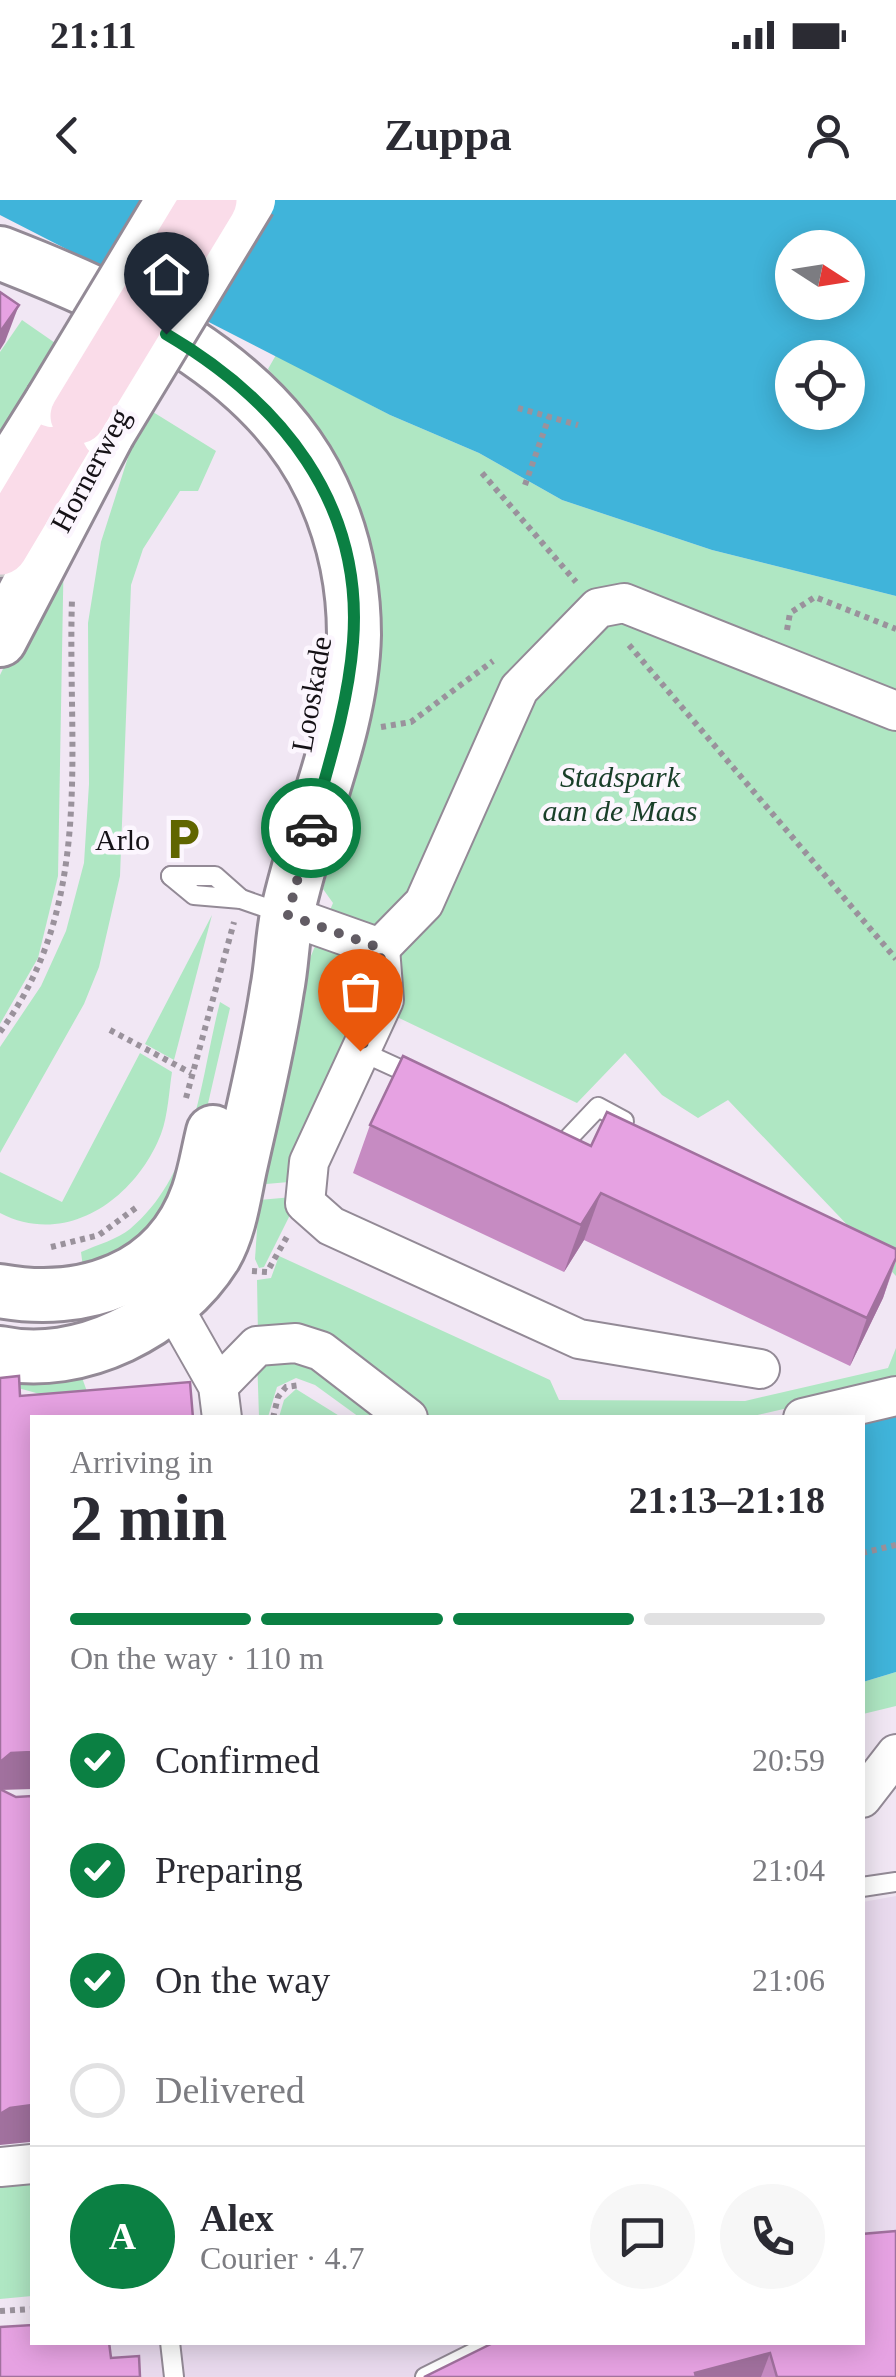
<!DOCTYPE html>
<html lang="en">
<head>
<meta charset="utf-8">
<style>
	:root { --surface:#fff; --page:#f7f7f7; --text:#2b2b33; --muted:#7c7c81; --line:#e1e1e2; --accent:#0b8043 }
	body { margin:0; font-family:Georgia,serif; background:var(--page); color:var(--text); height:100vh; display:flex; flex-direction:column; font-size:38px; white-space:nowrap }
	* { box-sizing:border-box; margin:0 }
	p { font-size:32px; color:var(--muted) }
	.icon { flex:none; width:55px; height:55px; fill:none; stroke:currentColor; stroke-width:2; stroke-linecap:round; stroke-linejoin:round }
	.map { position:relative; flex:1; overflow:hidden }
	.drawer { position:absolute; left:30px; top:1215px; width:835px; height:930px; display:flex; flex-direction:column; background:var(--surface); border-radius:0px; box-shadow:0 5px 25px #0003 }
	.drawer>* { flex:none }
	.needle { width:65px; rotate:102deg }
	.controls { position:absolute; left:775px; top:30px; display:grid; gap:20px }
	.controls a { display:grid; place-items:center; width:90px; height:90px; border-radius:50%; background:var(--surface); box-shadow:0 5px 25px #0003; font-size:50px }
	.pin { position:absolute; display:grid; place-items:center; width:85px; height:85px; color:#fff; margin:-102px -42px; border-radius:50% 50% 50% 0; rotate:-45deg; box-shadow:0 0 10px #0007 }
	.pin .icon { rotate:45deg }
	.courier { position:absolute; display:grid; place-items:center; width:100px; height:100px; margin:-50px; border:8px solid #0b8043; border-radius:50%; background:#fff; color:#222; box-shadow:0 2px 12px #0007 }
	.overview em { font-style:normal; font-weight:700 }
	.overview div { display:flex; flex-direction:column-reverse }
	.overview { display:flex; align-items:center; justify-content:space-between; height:170px; padding:0 40px }
	h1 { font-size:65px; font-weight:700; line-height:75px }
	.bar { display:grid; grid-template-columns:repeat(4,1fr); gap:15px 10px; align-content:center; height:120px; padding:0 40px }
	.bar i { height:12px; border-radius:8px; background:var(--line) }
	.bar .current { background:var(--accent) }
	.bar p { grid-column:span 4 }
	.line { display:flex; align-items:center; gap:25px; padding:0 40px; border-top:2px solid var(--line) }
	.line div { flex:1 }
	.round { display:grid; place-items:center; flex:none; width:105px; height:105px; border-radius:52px; background:var(--page) }
	ol { padding:0 40px; list-style:none }
	li { display:flex; align-items:center; gap:30px; height:110px }
	li p { margin-inline-start:auto }
	li .icon { padding:10px; border-radius:50%; background:var(--accent); color:#fff; stroke-width:4 }
	li:last-child { color:var(--muted) }
	li i { width:55px; height:55px; border:5px solid var(--line); border-radius:50% }
	.status { display:flex; justify-content:space-between; align-items:center; height:70px; padding:0 50px; background:var(--surface); direction:ltr }
	.status svg { height:28px; fill:currentColor }
	header { display:flex; justify-content:space-between; align-items:center; height:130px; padding:0 40px; background:var(--surface); font-size:45px; font-weight:700 }
	.map>svg:first-child { display:block }
	.built { fill:#e9daee }
	.green { fill:#afe7c3 }
	.water { fill:#40b4da; fill-rule:evenodd }
	.lines { fill:none; stroke-linecap:round; stroke-linejoin:round }
	.lane-casing { stroke:#938a96; stroke-width:22 }
	.street-casing { stroke:#938a96; stroke-width:42 }
	.secondary-casing { stroke:#938a96; stroke-width:58 }
	.primary-casing { stroke:#cccbcc; stroke-width:60 }
	.path { stroke:#9a929c; stroke-width:6; stroke-dasharray:5 5; stroke-linecap:butt }
	.lane { stroke:#fff; stroke-width:18 }
	.street { stroke:#fff; stroke-width:38 }
	.secondary { stroke:#fff; stroke-width:52 }
	.primary { stroke:#fadce9; stroke-width:55 }
	.secondary-bridge-casing { stroke:#938a96; stroke-width:58; stroke-linecap:butt }
	.primary-bridge-casing { stroke:#cccbcc; stroke-width:60; stroke-linecap:butt }
	.secondary-bridge { stroke:#fff; stroke-width:52 }
	.primary-bridge { stroke:#fadce9; stroke-width:55 }
	.wall { fill:#c68bc2 }
	.shaded-wall { fill:#a1719e }
	.building { fill:#e6a2e2; stroke:#a1719e; stroke-width:2.5 }
	.done { stroke:#625c64; stroke-width:10; stroke-dasharray:0 18 }
	.route { stroke:#0b8043; stroke-width:12 }
	.labels { text-anchor:middle; dominant-baseline:central; stroke-width:9; stroke-linejoin:round; paint-order:stroke }
	.street-label { font-size:30px; fill:#151116; stroke:#fcf6fe }
	.park-label { font-size:30px; font-style:italic; fill:#193f29; stroke:#fcf6fe }
	.poi-label { font-size:30px; fill:#151116; stroke:#fcf6fe; text-anchor:end }
</style>
</head>
<body>
<div class="status"><b>21:11</b><svg viewBox="0 0 49 12"><path d="M0 12V9h3v3zM5 12V6h3v6zM10 12V3h3v9zM15 12V0h3v12zM26 1h20v11H26zM47 4h2v5h-2z"/></svg></div>
<header><svg class="icon" aria-label="back" viewBox="0 0 24 24"><path d="M15 5l-7 7 7 7"/></svg>Zuppa<svg class="icon" aria-label="person" viewBox="0 0 24 24"><circle cx="12" cy="8" r="4"/><path d="M4 21q1-7 8-7t8 7"/></svg></header>
<div class="map">
<svg width="896" height="2177" viewBox="0 0 896 2177">
	<rect width="100%" height="100%" fill="#f1e7f4"/>
	<path class="built" d="M896,1696V2177H0L32,2142H862L863,1702Z"/>
	<g class="green">
		<path d="M22,120L58,145L0,236V152Z"/>
		<path d="M276,155L390,215L479,253L562,300L712,350L896,396V1076L728,900L698,918L662,895L625,853L577,903L399,818L364,813L289,982L266,984V943L298,787L333,703L323,689L370,517L325,251L293,198L268,169Z"/>
		<path d="M153,212L216,251L198,291H180L143,349L131,385L120,676L99,767L84,804L0,953V847L41,786L66,731L84,663L89,584L88,423L101,342L131,248Z"/>
		<path d="M64,342L58,676L38,758L0,824V475Z"/>
		<path d="M212,715L174,860L145,844Z"/>
		<path d="M220,802L230,808L195,960L147,1038L84,1075L81,1052C97,1045 118,1039 130,1029C196,974 200,880 220,802Z"/>
		<path d="M140,853L172,872C169,891 168,915 161,934C136,998 67,1048 0,1013V972L62,1002Z"/>
		<path d="M293,997L294,1007L264,1067L259,1068L255,1059L259,1000Z"/>
		<path d="M279,1056L550,1180L559,1200L745,1201L888,1168L896,1148V1183L749,1217H422L258,1136L257,1080L271,1078Z"/>
		<path d="M290,1154L393,1217H359L315,1185L296,1178L277,1187L268,1217H259L257,1156Z"/>
		<path d="M76,1161L89,1197L47,1196L0,1183Z"/>
		<path d="M296,1189L341,1217H279L284,1200Z"/>
		<path d="M896,1472V1506L863,1514V1482Z"/>
		<path d="M32,1977V2096L0,2099V1980Z"/>
	</g>
	<g class="water">
		<path d="M0,0H896V396L712,350L562,300L479,253L390,215L0,15ZM792,48H848V102H792ZM792,158H848V212H792Z"/>
		<path d="M896,1216V1472L863,1482V1224Z"/>
	</g>
	<g class="lines">
		<g class="lane-casing">
			<g id="lane">
				<path d="M171,676L194,695L241,699L281,713"/>
				<path d="M171,676H215L241,699"/>
				<path d="M360,851L419,878"/>
				<path d="M556,942L562,945L598,907L624,921"/>
				<path d="M862,1687L896,1682"/>
				<path d="M170,2142L174,2177"/>
				<path d="M425,2177L495,2142"/>
			</g>
		</g>
		<g class="street-casing">
			<g id="street">
				<path d="M287,715L380,748L384,800L309,962L305,1003L331,1026L579,1139L760,1169"/>
				<path d="M380,748L424,703L519,489L598,408L624,403L896,511"/>
				<path d="M159,1082L218,1186L222,1218"/>
				<path d="M218,1186L257,1146L296,1143L321,1151L408,1218"/>
				<path d="M803,1218L896,1196"/>
				<path d="M862,1598L896,1554"/>
				<path d="M0,1967L32,1964"/>
			</g>
		</g>
		<g class="secondary-casing">
			<g id="secondary">
				<path d="M0,53C121,100 264,165 322,289C343,334 354,385 354,435C352,531 306,623 287,715C282,740 282,765 277,790C268,850 253,909 240,968C234,996 230,1029 215,1055C173,1123 79,1170 0,1153"/>
				<path d="M0,284L52,201"/>
				<path d="M0,440L108,233"/>
				<path d="M0,1091C83,1106 168,1079 198,993C205,973 208,952 213,932"/>
			</g>
		</g>
		<g class="primary-casing">
			<path id="primary" d="M0,347L78,216"/>
		</g>
		<g class="path">
			<path d="M518,208L578,225"/>
			<path d="M482,273L576,382"/>
			<path d="M525,285L549,217"/>
			<path d="M787,430L790,413L815,397L896,429"/>
			<path d="M629,445L896,759"/>
			<path d="M381,527L411,522L493,461"/>
			<path d="M110,830L191,873"/>
			<path d="M0,832C96,703 67,550 72,399"/>
			<path d="M186,898L234,722"/>
			<path d="M51,1047L99,1035L137,1007"/>
			<path d="M252,1071L267,1072L288,1035"/>
			<path d="M273,1218L278,1197L286,1187L300,1185"/>
			<path d="M862,1353L896,1345"/>
			<path d="M0,2111L32,2109"/>
		</g>
		<use href="#lane" class="lane"/>
		<use href="#street" class="street"/>
		<use href="#secondary" class="secondary"/>
		<use href="#primary" class="primary"/>
		<g class="secondary-bridge-casing">
			<g id="secondary-bridge">
				<path d="M52,201L173,0"/>
				<path d="M108,233L249,0"/>
			</g>
		</g>
		<g class="primary-bridge-casing">
			<path id="primary-bridge" d="M78,216L209,0"/>
		</g>
		<use href="#secondary-bridge" class="secondary-bridge"/>
		<use href="#primary-bridge" class="primary-bridge"/>
	</g>
	<g class="wall">
		<path d="M370,925L591,946L896,1049V1061L883,1098L850,1166L584,1040L564,1072L353,973Z"/>
		<path d="M896,2031V2177H424Z"/>
	</g>
	<g class="shaded-wall">
		<path d="M19,105L5,142L0,150V132Z"/>
		<path d="M601,993L584,1040L564,1072L581,1025Z"/>
		<path d="M896,1058L883,1098L850,1166L867,1118Z"/>
		<path d="M32,1552V1589L0,1590V1562L11,1553Z"/>
		<path d="M32,1905V1934L30,1942L0,1945V1914L10,1908Z"/>
		<path d="M770,2153L761,2177H694L695,2173Z"/>
	</g>
	<g class="building">
		<path d="M0,92L19,105L0,132Z"/>
		<path d="M403,856L591,946L607,912L896,1049V1058L867,1118L601,993L581,1025L370,925Z"/>
		<path d="M19,1176L20,1196L190,1182L193,1218H32V1552L11,1553L0,1562V1178Z"/>
		<path d="M0,1589L16,1597L32,1596V1905L10,1908L0,1914Z"/>
		<path d="M896,2031V2177H777L770,2153L695,2173L696,2177H424L495,2142H862V2034Z"/>
		<path d="M32,2125V2142H109L111,2158L139,2156L140,2177H0V2127Z"/>
	</g>
	<g class="lines">
		<path class="done" d="M311,628L288,715L380,748L384,800L360,851"/>
		<path class="route" d="M166,134C280,201 364,302 353,442C348,506 328,567 311,628"/>
	</g>
	<defs>
		<g id="parking-bare" transform="scale(3.45)"><path d="M-3.5-5.5H1a3.5 3.5 0 0 1 0 7H-1V5.5H-3.5ZM-1-3.4V-.6H.8a1.4 1.4 0 0 0 0-2.8Z" fill="#606500" stroke="#fcf6fe" stroke-width="2.5" paint-order="stroke"/></g>
	</defs>
	<g fill-rule="evenodd">
		<use href="#parking-bare" x="183" y="639"/>
	</g>
	<g class="labels">
		<g class="street-label">
			<text transform="translate(90 270) rotate(-62)">Hornerweg</text>
			<text transform="translate(311 494) rotate(-80)">Looskade</text>
		</g>
		<g class="park-label">
			<text x="620" y="576">Stadspark<tspan x="620" dy="34">aan de Maas</tspan></text>
		</g>
		<g class="poi-label">
			<text x="150" y="639">Arlo</text>
		</g>
	</g>
</svg>
<div class="controls">
<a><svg class="needle" viewBox="-14 -14 28 28"><path d="M0-13l5 13h-10z" fill="#e53935"/><path d="M0 13l5-13h-10z" fill="#7c7c81"/></svg></a>
<a><svg class="icon" aria-label="locate" viewBox="0 0 24 24"><circle cx="12" cy="12" r="6"/><path d="M12 2v4M12 18v4M2 12h4M18 12h4"/></svg></a>
</div>
<div class="pin" style="left:360px;top:851px;background:#ea580c"><svg class="icon" aria-label="bag" viewBox="0 0 24 24"><path d="M5 8h14l-1 12H6zM9 8a3 3 0 0 1 6 0"/></svg></div>
<div class="pin" style="left:166px;top:134px;background:#1f2937"><svg class="icon" aria-label="home" viewBox="0 0 24 24"><path d="M3 11l9-7 9 7M6 9v11h12V9"/></svg></div>
<div class="courier" style="left:311px;top:628px"><svg class="icon" aria-label="car" viewBox="0 0 24 24"><path d="M5 17H2v-5l4-1 3-4h7l3 4 3 1v5h-3M9 17h6M6 11h13"/><circle cx="7" cy="17" r="2"/><circle cx="17" cy="17" r="2"/></svg></div>
<section class="drawer">
<div class="overview"><div><h1>2 min</h1><p>Arriving in</p></div><em>21:13–21:18</em></div>
<div class="bar"><i class="current"></i><i class="current"></i><i class="current"></i><i></i><p>On the way · 110 m</p></div>
<ol>
<li><svg class="icon" aria-label="check" viewBox="0 0 24 24"><path d="M5 12l5 5 9-10"/></svg>Confirmed<p>20:59</p></li>
<li><svg class="icon" aria-label="check" viewBox="0 0 24 24"><path d="M5 12l5 5 9-10"/></svg>Preparing<p>21:04</p></li>
<li><svg class="icon" aria-label="check" viewBox="0 0 24 24"><path d="M5 12l5 5 9-10"/></svg>On the way<p>21:06</p></li>
<li><i></i>Delivered</li>
</ol>
<div class="line" style="height:180px"><b class="round" style="background:var(--accent);color:#fff">A</b><div><b>Alex</b><p>Courier · 4.7</p></div><a class="round"><svg class="icon" aria-label="chat" viewBox="0 0 24 24"><path d="M4 5h16v11H9l-5 4z"/></svg></a><a class="round"><svg class="icon" aria-label="phone" viewBox="0 0 24 24"><path d="M5 4h4l2 5-3 2q2 4 5 5l2-3 5 2v4C11 20 4 13 5 4z"/></svg></a></div>
</section>
</div>
</body>
</html>
